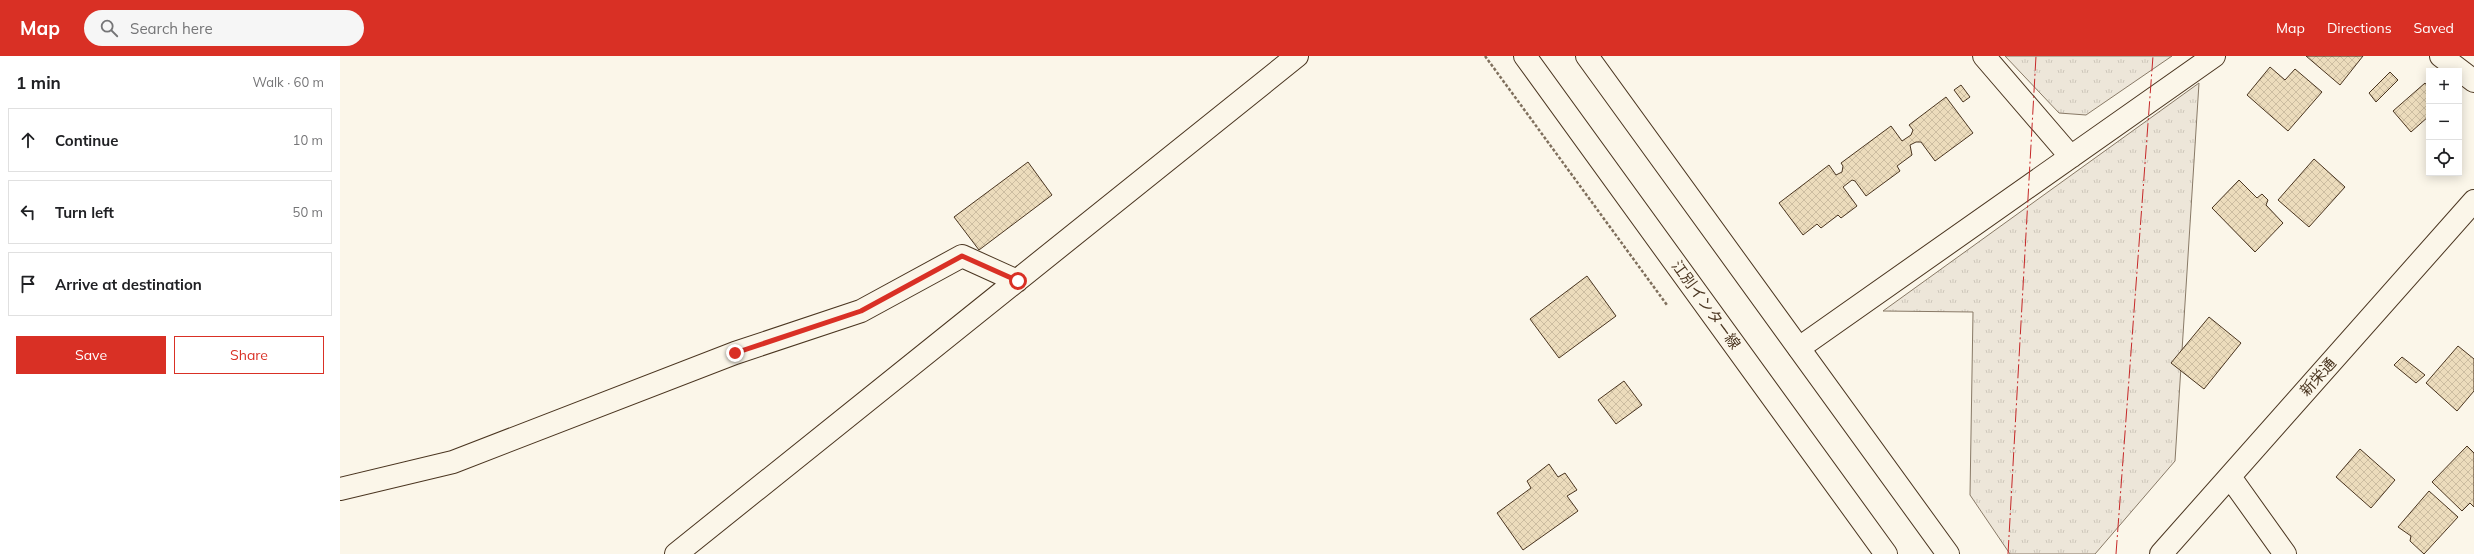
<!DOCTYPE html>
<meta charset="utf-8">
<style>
:root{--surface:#fff;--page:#f6f6f6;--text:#202124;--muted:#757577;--line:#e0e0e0;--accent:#d93025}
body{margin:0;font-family:Mulish,"Noto Sans JP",sans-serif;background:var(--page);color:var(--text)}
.controls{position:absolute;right:12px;top:12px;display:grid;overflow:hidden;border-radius:0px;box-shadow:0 2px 10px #0003}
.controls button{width:36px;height:36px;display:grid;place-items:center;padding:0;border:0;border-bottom:1px solid var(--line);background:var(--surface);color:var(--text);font:20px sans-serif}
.stop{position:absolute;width:12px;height:12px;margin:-9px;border:3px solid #d93025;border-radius:50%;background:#fff}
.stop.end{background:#d93025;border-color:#fff;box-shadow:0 1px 4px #0008}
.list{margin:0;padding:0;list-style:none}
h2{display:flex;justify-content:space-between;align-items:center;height:52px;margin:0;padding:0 16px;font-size:17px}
h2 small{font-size:13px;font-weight:400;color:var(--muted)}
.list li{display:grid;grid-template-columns:26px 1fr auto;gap:12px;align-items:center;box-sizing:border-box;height:64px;margin:0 8px 8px;padding:0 8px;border:1px solid var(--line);border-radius:0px}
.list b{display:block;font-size:15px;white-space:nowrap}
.list em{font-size:13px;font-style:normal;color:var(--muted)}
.actions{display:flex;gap:8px;padding:12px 16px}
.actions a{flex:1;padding:9px 0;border:1px solid var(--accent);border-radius:0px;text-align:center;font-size:14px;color:var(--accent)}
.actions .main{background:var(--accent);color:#fff}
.icon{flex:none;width:22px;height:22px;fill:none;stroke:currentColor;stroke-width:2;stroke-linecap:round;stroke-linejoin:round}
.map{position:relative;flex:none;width:2134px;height:498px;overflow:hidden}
header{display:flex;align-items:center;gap:24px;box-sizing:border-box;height:56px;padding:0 20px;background:var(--accent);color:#fff}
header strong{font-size:19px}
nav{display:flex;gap:22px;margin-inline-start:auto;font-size:14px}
.search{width:280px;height:36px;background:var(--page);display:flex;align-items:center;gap:10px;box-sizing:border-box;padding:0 14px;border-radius:22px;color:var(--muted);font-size:15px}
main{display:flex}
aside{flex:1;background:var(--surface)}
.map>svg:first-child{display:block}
.grass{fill:url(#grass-tufts);stroke:#887966}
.building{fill:url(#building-cross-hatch);stroke:#4a3520}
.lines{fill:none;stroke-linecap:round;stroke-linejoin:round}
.minor-casing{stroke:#4a3520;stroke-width:24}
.major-casing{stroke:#4a3520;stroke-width:24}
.path{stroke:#7f6f5c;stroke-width:2.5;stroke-dasharray:3 2;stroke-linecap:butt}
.minor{stroke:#fbf6e9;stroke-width:22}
.major{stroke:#fbf6e9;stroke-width:22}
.power{stroke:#c62828;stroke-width:1;stroke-dasharray:14 3 2 3;stroke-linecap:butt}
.route{stroke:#d93025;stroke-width:5}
.labels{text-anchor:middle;stroke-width:3;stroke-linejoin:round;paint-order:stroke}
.street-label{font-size:15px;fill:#4a3520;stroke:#fbf6e9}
</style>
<header>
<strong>Map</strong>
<div class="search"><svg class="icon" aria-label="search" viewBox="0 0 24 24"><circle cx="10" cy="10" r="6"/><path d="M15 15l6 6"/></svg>Search here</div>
<nav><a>Map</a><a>Directions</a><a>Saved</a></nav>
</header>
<main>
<aside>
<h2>1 min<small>Walk · 60 m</small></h2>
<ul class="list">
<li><svg class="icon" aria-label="ahead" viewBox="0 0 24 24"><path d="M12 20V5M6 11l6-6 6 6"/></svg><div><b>Continue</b></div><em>10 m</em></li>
<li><svg class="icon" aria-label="left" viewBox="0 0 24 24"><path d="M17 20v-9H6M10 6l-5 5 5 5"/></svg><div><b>Turn left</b></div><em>50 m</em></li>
<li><svg class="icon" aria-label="arrive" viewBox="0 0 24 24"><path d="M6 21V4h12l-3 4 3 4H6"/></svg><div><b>Arrive at destination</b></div></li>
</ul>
<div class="actions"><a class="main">Save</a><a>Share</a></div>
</aside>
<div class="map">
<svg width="2134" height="498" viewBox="0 0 2134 498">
<defs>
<pattern id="grass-tufts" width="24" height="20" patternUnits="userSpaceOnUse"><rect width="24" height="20" fill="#ede6d9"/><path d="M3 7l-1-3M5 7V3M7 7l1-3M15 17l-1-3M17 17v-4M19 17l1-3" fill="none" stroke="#cdc6ba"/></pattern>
<pattern id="building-cross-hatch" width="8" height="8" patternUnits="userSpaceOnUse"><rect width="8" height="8" fill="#ecdcbc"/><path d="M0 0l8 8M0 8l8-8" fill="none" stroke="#ccbda1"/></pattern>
</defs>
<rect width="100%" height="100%" fill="#fbf6e9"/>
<path class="grass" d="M1665,0h167l-86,59 -27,-2z
M1859,27l-24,378 -80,93h-85l-40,-59 3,-183 -90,-1z"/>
<path class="building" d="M1966,0h57l-23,29z
M1930,11l15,13 10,-11 27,23 -34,39 -41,-36z
M2050,16l8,8 -22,22 -7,-9z
M2085,27l4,5v28l-18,16 -18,-21z
M1621,29l9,12 -7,5 -9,-12z
M1606,41l27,36 -38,28 -14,-19h-5l-6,3 2,10 -15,11 3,5 -34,25 -11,-15 -3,-1 -9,7 14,19 -16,12 -3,-3 -17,13 -4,-4 -14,11 -24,-32 50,-38 7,10 6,-3 1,-6 -2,-3 50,-37 11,15 9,-6 2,-5 -4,-5z
M1974,103l31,28 -36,40 -31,-27z
M688,106l24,33 -73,55 -25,-33z
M1899,124l18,18 5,-4 6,6 -2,5 17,18 -28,29 -43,-44z
M1247,220l29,40 -57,42 -29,-39z
M1869,261l32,26 -37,46 -33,-26z
M2118,290l16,13v32l-17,20 -31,-28z
M2062,301l23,18 -9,8 -22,-18z
M1284,325l18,24 -26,19 -18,-24z
M2127,390l7,7v54l-4,-4 -8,8 -30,-29z
M2020,393l35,31 -24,28 -35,-31z
M1209,408l9,13 7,-4 12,17 -10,6 11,15 -55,39 -26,-37 34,-25 -4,-7z
M2089,435l29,26 -34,37 -14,-13 1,-5 -13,-9z"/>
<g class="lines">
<defs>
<path id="minor" d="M1644,0l87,101
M2101,0l33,25
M1459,292l415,-292
M1890,421l55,77
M0,433l113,-27 282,-109 126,-42 101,-55 55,25
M336,498l621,-498
M1821,498l313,-353"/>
<path id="major" d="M1185,0l361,498
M1247,0l361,498"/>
</defs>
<use href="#minor" class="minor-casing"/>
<use href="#major" class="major-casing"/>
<path class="path" d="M1145,0l182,249"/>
<use href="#minor" class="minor"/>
<use href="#major" class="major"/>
<path class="power" d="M1668,498l28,-498
M1776,498l37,-498"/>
</g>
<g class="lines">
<path class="route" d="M395,297l126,-42 101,-55 56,25"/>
</g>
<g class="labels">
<g class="street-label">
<text transform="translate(1366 249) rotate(54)" y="5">江別インター線</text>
<text transform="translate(1978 321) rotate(-48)" y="5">新栄通</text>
</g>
</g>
</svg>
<div class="controls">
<button>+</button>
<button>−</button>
<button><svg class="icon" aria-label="locate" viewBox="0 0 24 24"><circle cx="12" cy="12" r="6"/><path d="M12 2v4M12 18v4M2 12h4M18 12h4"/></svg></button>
</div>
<div class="stop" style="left:678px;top:225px"></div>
<div class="stop end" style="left:395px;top:297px"></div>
</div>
</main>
